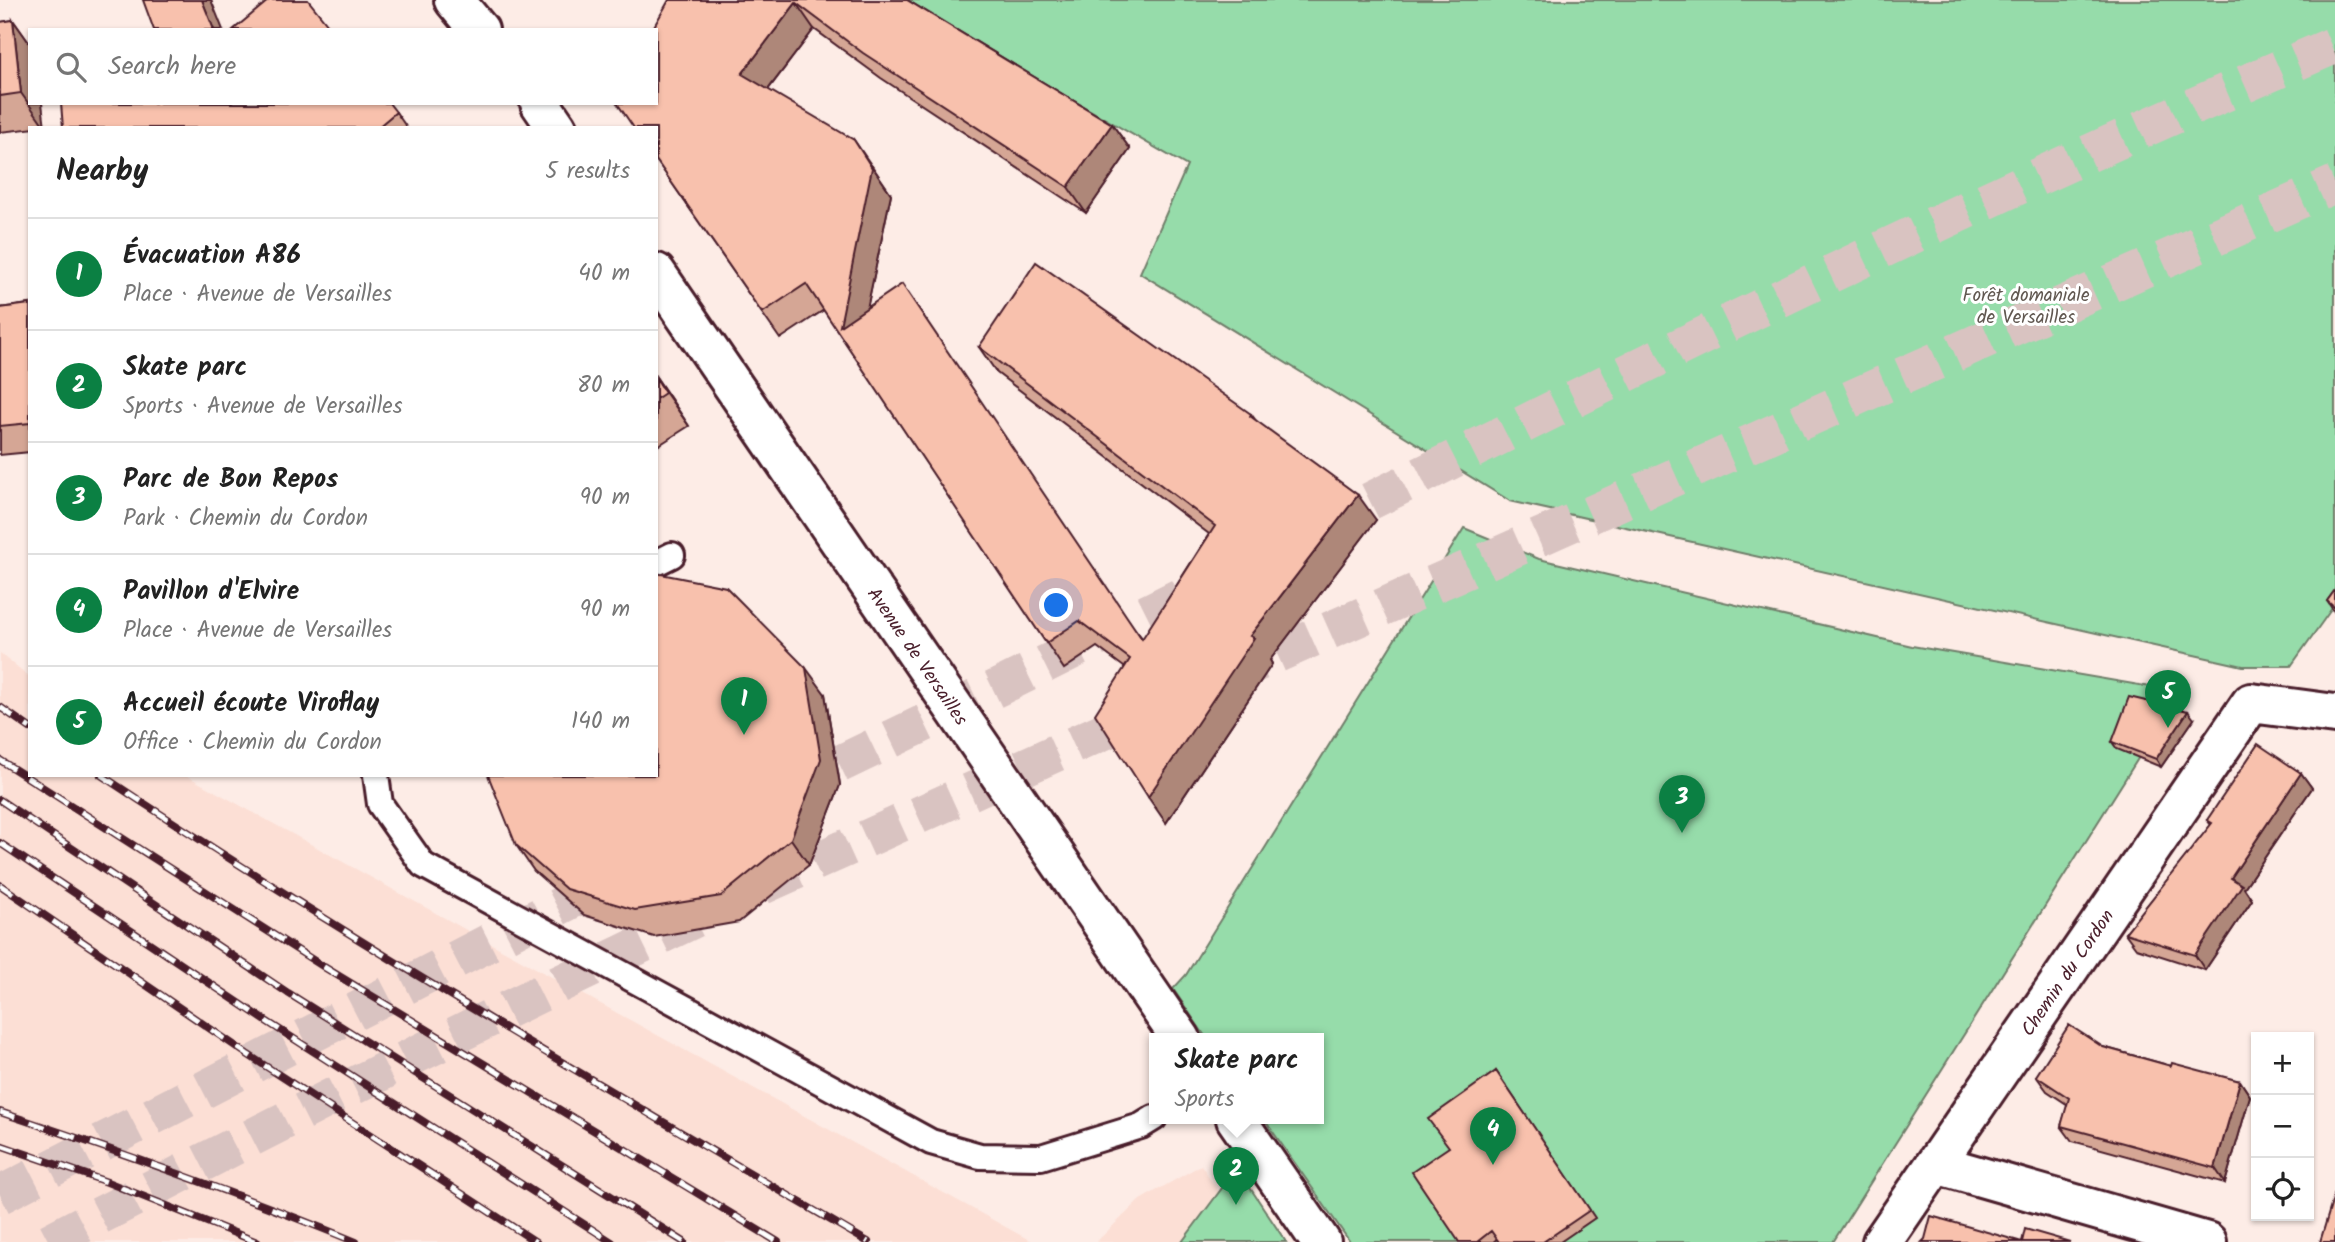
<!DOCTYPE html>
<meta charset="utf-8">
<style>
:root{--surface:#fff;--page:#f6f6f6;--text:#222;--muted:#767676;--line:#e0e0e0;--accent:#0b8043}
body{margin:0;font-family:Kalam,sans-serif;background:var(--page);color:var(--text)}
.controls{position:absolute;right:21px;bottom:21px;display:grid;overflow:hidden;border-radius:0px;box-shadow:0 2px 5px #0004}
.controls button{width:63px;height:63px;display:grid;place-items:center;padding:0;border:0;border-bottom:2px solid var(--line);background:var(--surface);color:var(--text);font:35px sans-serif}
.you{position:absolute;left:1057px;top:606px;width:24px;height:24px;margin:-18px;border:5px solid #fff;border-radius:50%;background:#1a73e8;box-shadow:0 0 0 10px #1a73e833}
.badge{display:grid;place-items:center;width:46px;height:46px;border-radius:50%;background:var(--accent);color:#fff;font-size:23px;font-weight:700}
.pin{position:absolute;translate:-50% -58px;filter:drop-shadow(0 2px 4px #0008)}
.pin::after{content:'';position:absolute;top:37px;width:24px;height:21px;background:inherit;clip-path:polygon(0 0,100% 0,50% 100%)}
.popup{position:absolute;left:1149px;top:1033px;width:175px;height:91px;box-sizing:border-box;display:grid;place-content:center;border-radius:0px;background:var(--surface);filter:drop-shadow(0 2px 5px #0005);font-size:23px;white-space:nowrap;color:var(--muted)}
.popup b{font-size:26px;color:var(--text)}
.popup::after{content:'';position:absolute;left:50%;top:100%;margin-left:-14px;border:14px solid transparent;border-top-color:var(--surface)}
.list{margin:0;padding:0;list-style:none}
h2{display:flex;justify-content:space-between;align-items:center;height:91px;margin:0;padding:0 28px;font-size:30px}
h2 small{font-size:23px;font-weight:400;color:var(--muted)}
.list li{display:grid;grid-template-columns:46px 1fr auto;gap:21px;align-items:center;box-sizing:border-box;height:112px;padding:0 28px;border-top:2px solid var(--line)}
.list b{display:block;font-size:26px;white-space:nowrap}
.list p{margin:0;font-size:23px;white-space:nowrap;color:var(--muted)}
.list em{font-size:23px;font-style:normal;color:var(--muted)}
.icon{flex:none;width:38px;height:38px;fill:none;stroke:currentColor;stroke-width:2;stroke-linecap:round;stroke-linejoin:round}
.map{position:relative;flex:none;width:2335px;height:1242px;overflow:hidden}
.search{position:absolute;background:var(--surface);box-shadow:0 2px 5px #0004;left:28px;top:28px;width:630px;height:77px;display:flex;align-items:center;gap:18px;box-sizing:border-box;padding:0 24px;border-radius:0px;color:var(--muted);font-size:26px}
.panel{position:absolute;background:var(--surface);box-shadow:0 2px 5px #0004;left:28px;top:126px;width:630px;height:651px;border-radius:0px}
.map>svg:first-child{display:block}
.built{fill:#fcdfd5}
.green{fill:#96dcaa;stroke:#707e6a;stroke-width:2}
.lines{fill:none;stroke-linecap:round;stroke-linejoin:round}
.highway-tunnel{stroke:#d9c3c1;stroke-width:38;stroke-dasharray:38 19;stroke-linecap:butt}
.lane-casing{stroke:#4a1f2b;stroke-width:30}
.street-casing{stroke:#4a1f2b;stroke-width:44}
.secondary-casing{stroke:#4a1f2b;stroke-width:44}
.lane{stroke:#fff;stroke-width:24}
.street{stroke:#fff;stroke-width:38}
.secondary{stroke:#fff;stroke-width:38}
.rail-casing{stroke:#4a1f2b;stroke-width:8}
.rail{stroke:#fff;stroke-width:5;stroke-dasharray:16;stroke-linecap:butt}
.wall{fill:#d5a695;stroke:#4a1f2b;stroke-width:2}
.shaded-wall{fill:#ae8779;stroke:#4a1f2b;stroke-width:2}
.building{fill:#f8c1ad;stroke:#4a1f2b;stroke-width:2}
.labels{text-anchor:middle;stroke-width:6;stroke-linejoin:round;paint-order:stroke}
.park-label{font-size:19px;fill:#615851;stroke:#fff}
.street-label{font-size:19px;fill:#4a1f2b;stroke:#fff}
</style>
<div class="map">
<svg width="2335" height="1242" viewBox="0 0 2335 1242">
<rect width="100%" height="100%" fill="#fdece6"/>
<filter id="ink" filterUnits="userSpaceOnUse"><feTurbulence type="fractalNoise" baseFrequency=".0143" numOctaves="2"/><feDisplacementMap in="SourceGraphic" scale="14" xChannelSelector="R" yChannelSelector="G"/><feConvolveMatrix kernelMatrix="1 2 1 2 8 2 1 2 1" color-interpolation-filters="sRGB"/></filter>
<g filter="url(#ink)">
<path class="built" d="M0,653l30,24v98h155l848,467h-1033z
M1201,1165l51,77h-156l44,-42z"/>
<path class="green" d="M899,0h1436v604l-44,62h-48l-733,-165 -370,-228 47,-107z
M1464,528l75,31 373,87 268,46 -347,550h-483l-86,-123h54v-80h-111l-34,-50 13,-14z
M1237,1168l49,74h-104z"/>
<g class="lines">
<path class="highway-tunnel" d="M1319,527c334,-169 671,-335 1016,-482
M1225,677l1110,-493
M788,789l211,-102 213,-106
M762,886l391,-177
M0,1195l616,-318
M49,1242c217,-113 435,-223 656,-328"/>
<defs>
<path id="lane" d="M656,563l16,-8
M376,775l4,29 43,61 508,277 49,14 61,1 100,-31 13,-8"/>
<g id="street">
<path d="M1936,1164l271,78"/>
<path id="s1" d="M1882,1242l369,-539 84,11"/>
</g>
<g id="secondary">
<path d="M454,0l25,30"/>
<path d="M540,103l17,25"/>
<path id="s2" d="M656,273l525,766"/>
<path d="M1236,1119l85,123"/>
</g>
</defs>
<use href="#lane" class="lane-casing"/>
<use href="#street" class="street-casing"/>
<use href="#secondary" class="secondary-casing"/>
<use href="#lane" class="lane"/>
<use href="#street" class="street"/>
<use href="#secondary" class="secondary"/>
<defs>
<path id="rail" d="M0,707l30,21
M0,760l324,207 454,275
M101,775c250,166 509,316 767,467
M0,800l288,193 396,249
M0,843l266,178 346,221
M0,885l247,169 289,188
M0,1112c120,40 239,82 356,130
M0,1145l107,37 150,60"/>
</defs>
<use href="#rail" class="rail-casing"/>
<use href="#rail" class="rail"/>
</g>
<path class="wall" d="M669,0h238l205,124 18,25 -44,64 -205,-135 -67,-49 -46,61 104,76 19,28 -24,114 276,331 66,-105 -212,-161 -18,-26 272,67 6,8 119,98 -106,140 2,4 -106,159 -42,-156 -27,-20 -33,22 -240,-359 -44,29 -124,-179z
M13,20l17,24v59l15,24 -45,5v-110z
M396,112l11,16h-344z
M30,304v148l-30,3v-147z
M656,377l33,49 -33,21z
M2335,590v23l-8,-12z
M825,694l15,91 -31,80 -70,57 -85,15 -70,-22 -50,-44 -18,-26z
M2194,719l-33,48 -44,-18 -5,-7z
M2301,773l11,15 -68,100 8,12 -47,70 -69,-22 -11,-15 86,-108 -4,-5z
M2103,1047l68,19 69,15 10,15 -25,87 -153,-42 -11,-15 7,-21 -21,-14 -11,-15z
M1496,1071l99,147 -35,24h-61l-2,-3 -4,3h-34l-10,-95z"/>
<path class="shaded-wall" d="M202,0h9l12,30h-9z
M796,3l18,26 -54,71 -18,-26z
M13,20l17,24v59h12l3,24 -24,-34z
M1112,124l18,25 -44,64 -18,-26z
M854,140l37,54 -33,158 -18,-26z
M656,377l33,49 -33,-47z
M1358,495l18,25 -106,140 2,4 -106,159 -18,-26 102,-161z
M806,668l19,26 15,91 -31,80 -18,-26z
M2188,711l6,8 -33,48 -5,-8z
M2301,773l11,15 -68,100 8,12 -47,70 -10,-15 36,-77z
M2240,1081l10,15 -25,87 -10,-15z"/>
<path class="building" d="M143,0h59l12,30h-60z
M269,0h39l24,30h-99z
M669,0h238l205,124 -44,63 -205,-134 -67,-50 -54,71 112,66 18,28 -32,158 62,-42 240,355 73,-113 -236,-179 57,-85 215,152 -1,2 108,79 -108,141 4,2 -106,159 -53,-83 35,-55 -51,-38 -33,22 -240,-359 -44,29 -106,-153v-32h-22l-17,-25h39v-73h-4z
M13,20l8,73 -21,3v-74z
M61,103h328l7,9 -19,16h-314z
M30,304v119l-30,3v-118z
M656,379l9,14 -9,6z
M656,573l70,14 80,81 15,91 -30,80 -70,57 -86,14 -69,-21 -50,-44 -28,-70h168z
M2335,590v18l-8,-7z
M2129,697l59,14 -32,48 -44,-17z
M2258,744l43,29 -70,105 11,7 -47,70 -70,-22 87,-110 -5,-3z
M2069,1025l34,22 68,19 1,-3 68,18 -25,87 -154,-42 8,-28 -33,-22z
M1496,1071l94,139 -47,32h-44l-8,-11 -14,11h-18l-47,-70 37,-25 -21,-28z
M2335,1192v50h-15z
M1931,1216l91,26 3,-13 45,13h-148l3,-3z"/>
</g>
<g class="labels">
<g class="park-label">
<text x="2026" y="301">Forêt domaniale<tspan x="2026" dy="22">de Versailles</tspan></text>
</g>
<g class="street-label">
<text dy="7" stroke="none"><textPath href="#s2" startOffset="464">Avenue de Versailles</textPath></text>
<text dy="7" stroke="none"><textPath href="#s1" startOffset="327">Chemin du Cordon</textPath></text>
</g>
</g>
</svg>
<div class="controls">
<button>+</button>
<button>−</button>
<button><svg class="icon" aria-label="locate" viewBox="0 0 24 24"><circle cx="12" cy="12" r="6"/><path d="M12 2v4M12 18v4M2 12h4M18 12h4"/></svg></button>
</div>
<div class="you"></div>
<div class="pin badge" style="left:744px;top:735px">1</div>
<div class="pin badge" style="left:1236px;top:1205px">2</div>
<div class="popup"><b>Skate parc</b>Sports</div>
<div class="pin badge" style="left:1682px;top:833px">3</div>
<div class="pin badge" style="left:1493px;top:1165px">4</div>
<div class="pin badge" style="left:2168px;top:728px">5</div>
<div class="search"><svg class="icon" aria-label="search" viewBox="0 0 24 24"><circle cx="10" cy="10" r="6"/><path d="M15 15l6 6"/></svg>Search here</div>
<section class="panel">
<h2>Nearby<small>5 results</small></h2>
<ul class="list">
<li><span class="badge">1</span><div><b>Évacuation A86</b><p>Place · Avenue de Versailles</p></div><em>40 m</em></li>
<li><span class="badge">2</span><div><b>Skate parc</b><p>Sports · Avenue de Versailles</p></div><em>80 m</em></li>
<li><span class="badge">3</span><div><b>Parc de Bon Repos</b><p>Park · Chemin du Cordon</p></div><em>90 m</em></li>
<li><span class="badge">4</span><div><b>Pavillon d'Elvire</b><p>Place · Avenue de Versailles</p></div><em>90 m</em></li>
<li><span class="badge">5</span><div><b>Accueil écoute Viroflay</b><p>Office · Chemin du Cordon</p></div><em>140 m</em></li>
</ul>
</section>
</div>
